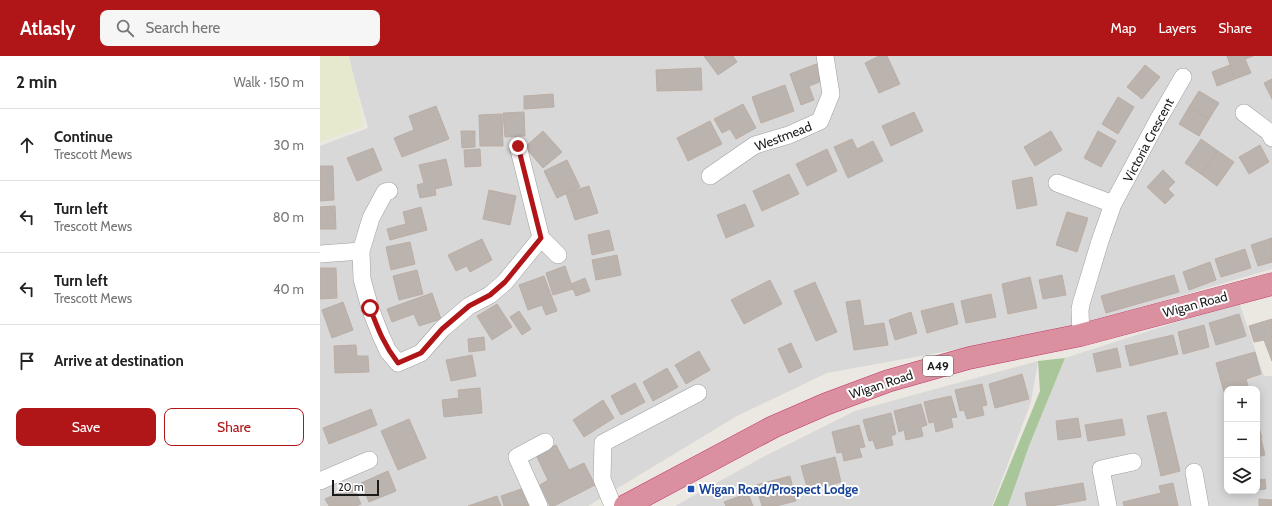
<!DOCTYPE html>
<meta charset="utf-8">
<style>
:root{--surface:#fff;--page:#f6f6f6;--text:#222;--muted:#767676;--line:#e0e0e0;--accent:#b01518}
body{margin:0;font-family:Cabin,sans-serif;background:var(--page);color:var(--text)}
.controls{position:absolute;right:12px;bottom:12px;display:grid;overflow:hidden;border-radius:8px;box-shadow:0 2px 10px #0003}
.controls button{width:36px;height:36px;display:grid;place-items:center;padding:0;border:0;border-bottom:1px solid var(--line);background:var(--surface);color:var(--text);font:20px sans-serif}
.scale{position:absolute;left:12px;bottom:10px;width:47px;box-sizing:border-box;padding-left:4px;border:2px solid #1b1b1b;border-top:0;font-size:11px;line-height:14px;white-space:nowrap;color:#1b1b1b;-webkit-text-stroke:3px #fff;paint-order:stroke}
.stop{position:absolute;width:12px;height:12px;margin:-9px;border:3px solid #b01518;border-radius:50%;background:#fff}
.stop.end{background:#b01518;border-color:#fff;box-shadow:0 1px 4px #0008}
.list{margin:0;padding:0;list-style:none}
h2{display:flex;justify-content:space-between;align-items:center;height:52px;margin:0;padding:0 16px;font-size:17px}
h2 small{font-size:13px;font-weight:400;color:var(--muted)}
.list li{display:grid;grid-template-columns:26px 1fr auto;gap:12px;align-items:center;box-sizing:border-box;height:72px;padding:0 16px;border-top:1px solid var(--line)}
.list b{display:block;font-size:15px;white-space:nowrap}
.list p{margin:0;font-size:13px;white-space:nowrap;color:var(--muted)}
.list em{font-size:13px;font-style:normal;color:var(--muted)}
.actions{display:flex;gap:8px;padding:12px 16px}
.actions a{flex:1;padding:9px 0;border:1px solid var(--accent);border-radius:8px;text-align:center;font-size:14px;color:var(--accent)}
.actions .main{background:var(--accent);color:#fff}
.icon{flex:none;width:22px;height:22px;fill:none;stroke:currentColor;stroke-width:2;stroke-linecap:round;stroke-linejoin:round}
.map{position:relative;flex:none;width:952px;height:450px;overflow:hidden}
header{display:flex;align-items:center;gap:24px;box-sizing:border-box;height:56px;padding:0 20px;background:var(--accent);color:#fff}
header strong{font-size:19px}
nav{display:flex;gap:22px;margin-inline-start:auto;font-size:14px}
.search{width:280px;height:36px;background:var(--page);display:flex;align-items:center;gap:10px;box-sizing:border-box;padding:0 14px;border-radius:8px;color:var(--muted);font-size:15px}
main{display:flex}
aside{flex:1;background:var(--surface)}
.map>svg:first-child{display:block}
.residential{fill:#d9d8d8;fill-rule:evenodd}
.farmland{fill:#e7e9ce}
.forest{fill:#a8c69a}
.building{fill:#bbb3ae;stroke:#bbaea5}
.lines{fill:none;stroke-linecap:round;stroke-linejoin:round}
.minor-casing{stroke:#9f9f9f;stroke-width:18}
.highway-casing{stroke:#c23569;stroke-width:23}
.minor{stroke:#fff;stroke-width:17}
.highway{stroke:#db90a0;stroke-width:22}
.route{stroke:#b01518;stroke-width:5}
.transit-dot{fill:#1a4fb4;stroke:#fff;stroke-width:1.5}
.labels{text-anchor:middle;stroke-width:4;stroke-linejoin:round;paint-order:stroke}
.shield{fill:#fff;stroke:#5f5f5f;stroke-width:1}
.shield-label{font-size:12px;font-weight:bold;fill:#1b1b1b}
.street-label{font-size:13px;fill:#1b1b1b;stroke:#fff}
.transit-label{font-size:13px;font-weight:bold;fill:#164399;stroke:#fff;text-anchor:start}
</style>
<header>
<strong>Atlasly</strong>
<div class="search"><svg class="icon" aria-label="search" viewBox="0 0 24 24"><circle cx="10" cy="10" r="6"/><path d="M15 15l6 6"/></svg>Search here</div>
<nav><a>Map</a><a>Layers</a><a>Share</a></nav>
</header>
<main>
<aside>
<h2>2 min<small>Walk · 150 m</small></h2>
<ul class="list">
<li><svg class="icon" aria-label="ahead" viewBox="0 0 24 24"><path d="M12 20V5M6 11l6-6 6 6"/></svg><div><b>Continue</b><p>Trescott Mews</p></div><em>30 m</em></li>
<li><svg class="icon" aria-label="left" viewBox="0 0 24 24"><path d="M17 20v-9H6M10 6l-5 5 5 5"/></svg><div><b>Turn left</b><p>Trescott Mews</p></div><em>80 m</em></li>
<li><svg class="icon" aria-label="left" viewBox="0 0 24 24"><path d="M17 20v-9H6M10 6l-5 5 5 5"/></svg><div><b>Turn left</b><p>Trescott Mews</p></div><em>40 m</em></li>
<li><svg class="icon" aria-label="arrive" viewBox="0 0 24 24"><path d="M6 21V4h12l-3 4 3 4H6"/></svg><div><b>Arrive at destination</b></div></li>
</ul>
<div class="actions"><a class="main">Save</a><a>Share</a></div>
</aside>
<div class="map">
<svg width="952" height="450" viewBox="0 0 952 450">
<rect width="100%" height="100%" fill="#ebe7e1"/>
<path class="residential" d="M28,0h924v213l-168,49 -123,27 -154,28 -90,43 -149,90h-268v-360l48,-18z
M919,246l25,74h8v130h-264l21,-60 36,-88zM907,333h30v102h-30z
M718,305l-7,41 -39,104h-317l88,-49 92,-46z"/>
<path class="farmland" d="M0,0h29l15,70 -44,16z"/>
<path class="forest" d="M745,302l-36,88 -21,60h-15l47,-115 -2,-30z"/>
<path class="building" d="M384,0h29l4,6 -19,13z
M559,0h8l13,28 -21,9 -14,-30z
M907,0h26l-8,3 6,14 -16,6z
M499,7l6,17 -16,6 5,14 -13,5 -11,-31z
M825,9l15,12 -18,22 -15,-12z
M910,9l5,14 -18,7 -5,-14z
M381,12l1,22 -45,1 -1,-21z
M952,23v20l-8,-16z
M465,29l9,26 -33,12 -9,-26z
M879,35l20,12 -10,16 -20,-12z
M233,38l1,13 -30,2v-13z
M798,41l16,10 -16,27 -16,-10z
M423,48l13,24 -20,11 -6,-10 -8,4 -8,-14z
M116,50l13,33 -47,18 -8,-19 20,-8 -5,-14z
M869,51l20,12 -10,17 -20,-12z
M204,56l1,24 -20,1 -2,-24z
M594,56l9,19 -32,15 -9,-20z
M182,58l1,32h-23l-1,-31z
M390,65l12,23 -34,17 -11,-23z
M141,75h14v16l-13,1z
M223,75l19,21 -19,16 -18,-21z
M731,75l11,19 -27,16 -11,-19z
M778,75l18,10 -15,26 -17,-9z
M532,83l5,10 16,-8 10,20 -35,17 -14,-31z
M881,83l17,12 -17,23 -16,-11z
M940,89l9,17 -20,12 -10,-17z
M53,92l9,22 -25,11 -10,-23z
M160,93l1,17 -16,1 -1,-17z
M507,93l10,22 -30,15 -11,-22z
M898,95l16,11 -17,24 -16,-12z
M126,103l6,26 -17,4 1,6 -16,3 -3,-13 7,-2 -5,-18z
M247,104l13,27 -23,11 -13,-27z
M0,110h13l1,34 -14,1z
M843,114l12,12 -7,7 6,6 -9,9 -18,-17z
M469,118l10,20 -37,17 -9,-20z
M712,121l5,28 -20,4 -5,-28z
M269,130l9,27 -23,7 -9,-27z
M169,134l27,6 -6,29 -27,-6z
M425,148l9,22 -28,12 -9,-23z
M15,150l1,23h-16v-22z
M101,151l6,23 -37,10 -3,-11 19,-5 -3,-12z
M747,156l21,6 -11,34 -21,-7z
M289,174l5,20 -22,5 -4,-20z
M952,182v24l-14,4 -7,-21z
M162,183l10,21 -22,12 -3,-6 -11,5 -8,-16z
M90,186l5,22 -24,6 -5,-23z
M925,193l6,19 -30,9 -6,-18z
M297,199l4,20 -25,5 -4,-20z
M890,206l6,18 -27,10 -6,-18z
M245,210l8,23 -20,6 -7,-22z
M0,212h16l1,30 -17,1z
M97,214l6,24 -24,6 -6,-24z
M742,219l4,20 -23,4 -4,-19z
M854,219l5,17 -73,21 -5,-17z
M224,220l13,35 -11,4 -4,-10 -14,5 -9,-25z
M710,221l7,31 -29,6 -6,-30z
M265,222l5,13 -14,5 -5,-12z
M450,224l12,24 -38,20 -13,-24z
M495,226l22,50 -21,9 -22,-50z
M112,237l9,26 -22,7 -5,-12 -22,8 -5,-13z
M671,238l5,23 -30,6 -5,-22z
M540,244l4,26 20,-3 4,22 -34,5 -8,-48z
M23,246l10,28 -21,8 -10,-28z
M633,247l5,21 -31,9 -6,-22z
M177,248l15,23 -20,13 -15,-24z
M199,255l12,18 -9,6 -12,-18z
M591,256l6,21 -22,7 -6,-20z
M919,258l7,22 -30,9 -7,-22z
M952,263v42l-8,-21 -10,2 -5,-16z
M884,269l5,22 -26,7 -5,-22z
M853,279l5,19 -48,12 -5,-20z
M164,281l1,13 -16,2 -1,-13z
M471,287l11,24 -13,6 -11,-24z
M36,289l1,11h11l1,16 -34,1 -1,-27z
M797,292l4,19 -24,5 -4,-18z
M379,295l11,19 -24,14 -11,-19z
M935,296l6,22 -15,5 3,10h-22v14l-11,-40z
M152,299l4,21 -25,5 -5,-21z
M347,312l11,19 -25,14 -10,-19z
M702,318l7,25 -34,9 -6,-24z
M315,327l10,19 -24,13 -10,-19z
M662,328l5,21 -5,1 2,9 -17,4 -3,-9 -4,1 -5,-21z
M160,332l2,25 -38,4 -2,-17 17,-2 -1,-8z
M631,340l6,21 -6,1 2,9 -17,5 -2,-10 -5,1 -5,-21z
M283,344l11,18 -30,19 -11,-17z
M601,348l6,21 -6,2 2,9 -17,4 -2,-10 -5,2 -5,-21z
M51,353l6,16 -48,19 -6,-16z
M846,356l14,59 -19,5 -14,-60z
M571,357l5,21 -5,2 2,9 -17,4 -3,-9 -4,1 -6,-21z
M758,362l3,19 -23,3 -2,-19z
M89,363l17,39 -28,12 -17,-39z
M802,363l3,16 -37,6 -3,-16z
M937,364l5,18 -5,1z
M539,369l6,22 -6,1 3,9 -18,4 -2,-9 -5,1 -5,-21z
M941,383l4,16 -8,2v-17z
M236,389l13,25 15,-7 11,22 -41,21h-4l-10,-21 8,-5 -12,-25z
M515,401l6,25 -33,9 -7,-25z
M68,415l8,20 -27,11 -8,-19z
M470,420l6,25 -20,5h-14l-6,-21z
M945,423l1,10 -9,1v-10z
M763,427l3,17 -34,6h-25l-2,-13z
M853,427l5,23h-54l-1,-4 38,-9 -2,-7z
M33,430l8,18 -5,2h-27l-4,-7z
M204,432l6,18h-26l-3,-10z
M428,437l5,13h-27l-2,-4z
M177,440l4,10h-33z
M939,443l13,1v6h-13z"/>
<g class="lines">
<defs>
<path id="minor" d="M924,57l25,19 3,6
M198,90l23,92 17,17
M390,120l45,-31 34,-10 31,-14 11,-27 -6,-38
M737,127l56,21
M69,135l-4,1 -14,26 -10,33 1,28 8,29 11,28 7,15 10,12 23,-10 21,-24 27,-23 21,-11 15,-13 36,-44
M0,198l41,-3
M761,279l-1,-25 1,-6 19,-63 13,-37 45,-84 25,-43
M874,416l6,34
M0,425l49,-21
M219,450l-22,-49 28,-15
M293,450l-11,-27 1,-36 95,-50
M788,450l-7,-37 32,-7"/>
<path id="highway" d="M305,450l148,-79 53,-23 62,-23 81,-23 112,-23 191,-51"/>
</defs>
<use href="#minor" class="minor-casing"/>
<use href="#highway" class="highway-casing"/>
<use href="#minor" class="minor"/>
<use href="#highway" class="highway"/>
</g>
<g class="lines">
<path class="route" d="M50,252c8,21 14,37 28,55l23,-10 21,-24 27,-23 21,-11 15,-13 36,-44 -23,-92"/>
</g>
<rect class="transit-dot" x="367" y="429" width="8" height="8" rx="2"/>
<g class="labels">
<rect class="shield" x="603" y="300" width="30" height="20" rx="3"/>
<g class="shield-label">
<text x="618" y="314">A49</text>
</g>
<g class="street-label">
<text transform="translate(463 80) rotate(-21)" y="5">Westmead</text>
<text transform="translate(828 84) rotate(-62)" y="5">Victoria Crescent</text>
<text transform="translate(875 248) rotate(-15)" y="5">Wigan Road</text>
<text transform="translate(561 328) rotate(-18)" y="5">Wigan Road</text>
</g>
<g class="transit-label">
<text x="379" y="438">Wigan Road/Prospect Lodge</text>
</g>
</g>
</svg>
<div class="controls">
<button>+</button>
<button>−</button>
<button><svg class="icon" aria-label="layers" viewBox="0 0 24 24"><path d="M12 4l9 5-9 5-9-5zM3 14l9 5 9-5"/></svg></button>
</div>
<div class="scale">20 m</div>
<div class="stop" style="left:50px;top:252px"></div>
<div class="stop end" style="left:198px;top:90px"></div>
</div>
</main>
